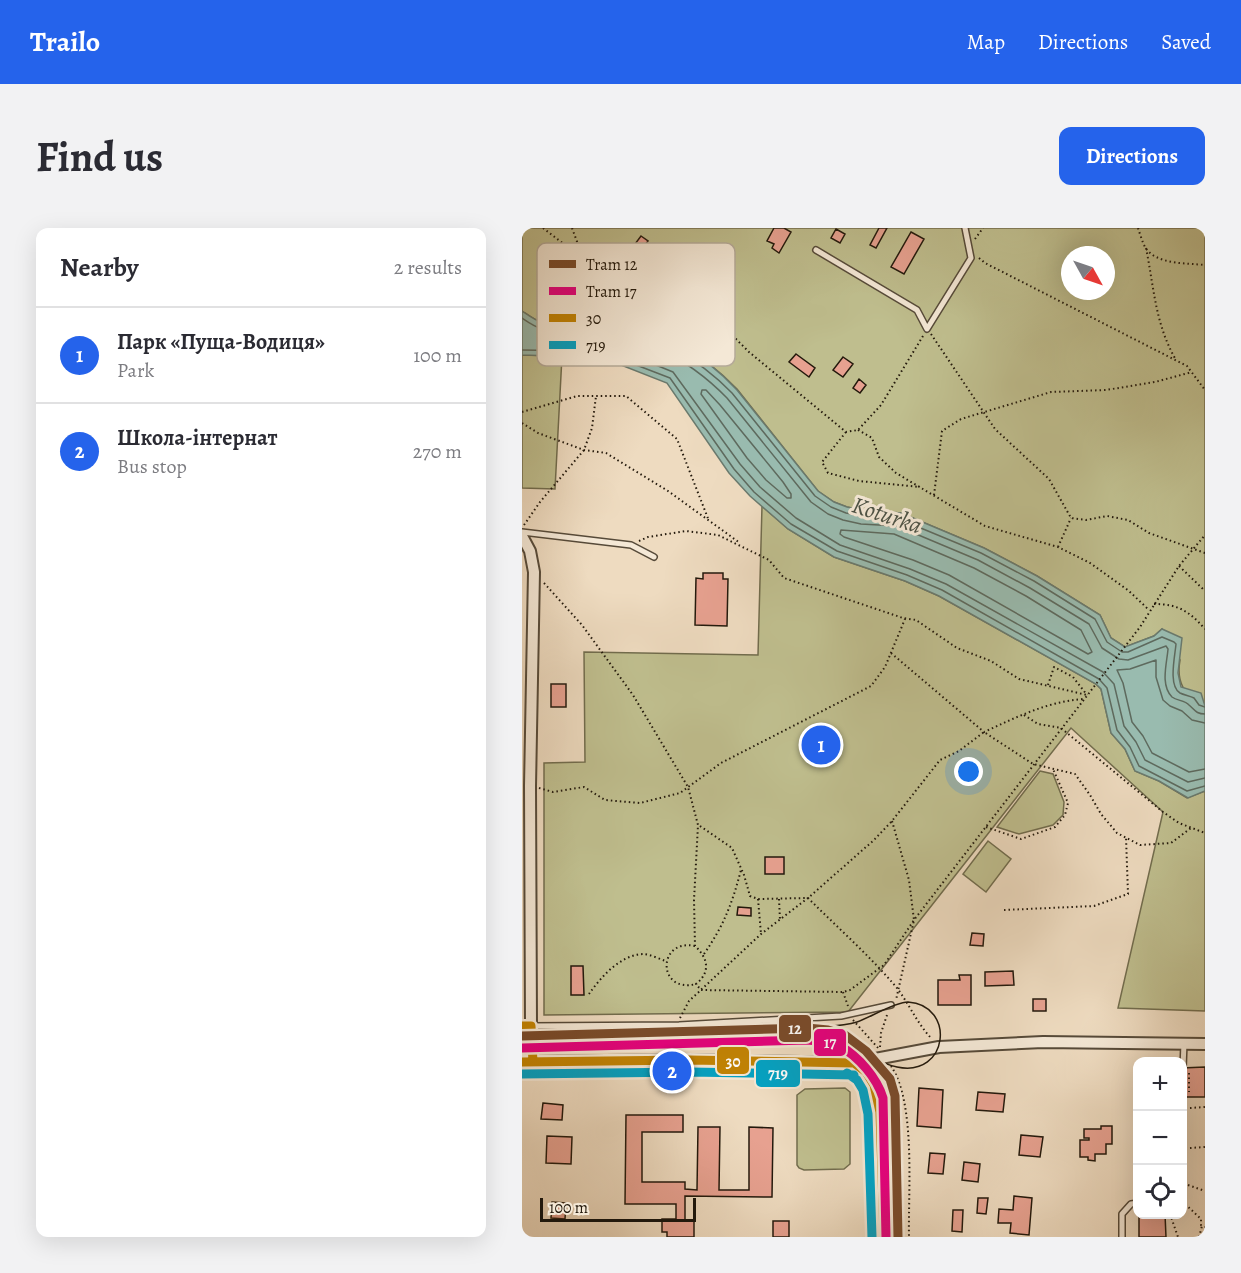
<!DOCTYPE html>
<meta charset="utf-8">
<style>
:root{--surface:#fff;--page:#f2f2f3;--text:#2b2b33;--muted:#7c7c81;--line:#e1e1e2;--accent:#2563eb}
body{margin:0;font-family:Alegreya,serif;background:var(--page);color:var(--text)}
.controls{position:absolute;right:18px;bottom:18px;display:grid;overflow:hidden;border-radius:12px;box-shadow:0 6px 24px #0002}
.controls button{width:54px;height:54px;display:grid;place-items:center;padding:0;border:0;border-bottom:2px solid var(--line);background:var(--surface);color:var(--text);font:30px sans-serif}
.compass{position:absolute;left:539px;top:18px;width:54px;height:54px;border-radius:50%;background:var(--surface);box-shadow:0 6px 24px #0002;rotate:130deg}
.scale{position:absolute;left:18px;bottom:15px;width:156px;box-sizing:border-box;padding-left:6px;border:3px solid #23190c;border-top:0;font-size:16px;line-height:21px;white-space:nowrap;color:#23190c;-webkit-text-stroke:4px #f4e8d6;paint-order:stroke}
.you{position:absolute;left:447px;top:544px;width:21px;height:21px;margin:-15px;border:4px solid #fff;border-radius:50%;background:#1a73e8;box-shadow:0 0 0 9px #1a73e833}
.badge{display:grid;place-items:center;width:39px;height:39px;border-radius:50%;background:var(--accent);color:#fff;font-size:20px;font-weight:700}
.pin{position:absolute;translate:-50% -50%;border:3px solid #fff;box-shadow:0 2px 6px #0006}
.list{margin:0;padding:0;list-style:none}
h2{display:flex;justify-content:space-between;align-items:center;height:78px;margin:0;padding:0 24px;font-size:26px}
h2 small{font-size:20px;font-weight:400;color:var(--muted)}
.list li{display:grid;grid-template-columns:39px 1fr auto;gap:18px;align-items:center;box-sizing:border-box;height:96px;padding:0 24px;border-top:2px solid var(--line)}
.list b{display:block;font-size:22px;white-space:nowrap}
.list p{margin:0;font-size:20px;white-space:nowrap;color:var(--muted)}
.list em{font-size:20px;font-style:normal;color:var(--muted)}
.icon{flex:none;width:33px;height:33px;fill:none;stroke:currentColor;stroke-width:2;stroke-linecap:round;stroke-linejoin:round}
.map{position:relative;flex:none;width:683px;height:1009px;overflow:hidden;border-radius:12px}
header{display:flex;align-items:center;gap:36px;box-sizing:border-box;height:84px;padding:0 30px;background:var(--accent);color:#fff}
header strong{font-size:28px}
nav{display:flex;gap:33px;margin-inline-start:auto;font-size:21px}
.intro{display:flex;align-items:center;justify-content:space-between;box-sizing:border-box;height:144px;padding:0 36px}
h1{margin:0;font-size:42px}
.button{padding:15px 27px;border-radius:12px;background:var(--accent);color:#fff;font-size:21px;font-weight:700}
main{display:flex;gap:36px;padding:0 36px}
aside{flex:1;background:var(--surface);border-radius:12px;box-shadow:0 6px 24px #0002}
.map>svg:first-child{display:block}
.green{fill:#bfbe8e;stroke:#716c4d;stroke-width:1.5;fill-rule:evenodd}
.water{fill:#99bbaf;stroke:#6a7a6e;stroke-width:1.5}
.lines{fill:none;stroke-linecap:round;stroke-linejoin:round}
.shore{stroke:#5e6a5e;stroke-width:1.5}
.building{fill:#e7a190;stroke:#23190c;stroke-width:1.5}
.service-casing{stroke:#564a39;stroke-width:8}
.minor-casing{stroke:#564a39;stroke-width:14}
.path{stroke:#23190c;stroke-width:2;stroke-dasharray:1.5 3;stroke-linecap:butt}
.service{stroke:#f4e8d6;stroke-width:5}
.minor{stroke:#f4e8d6;stroke-width:10}
.tram{stroke:#23190c;stroke-width:1.5}
.bus-1-casing{stroke:#f4e8d6;stroke-width:14}
.bus-2-casing{stroke:#f4e8d6;stroke-width:14}
.bus-1{stroke:#c28303;stroke-width:9}
.bus-2{stroke:#02a2c4;stroke-width:9}
.tram-1-casing{stroke:#f4e8d6;stroke-width:14}
.tram-2-casing{stroke:#f4e8d6;stroke-width:14}
.tram-1{stroke:#7a4b2a;stroke-width:9}
.tram-2{stroke:#e5007d;stroke-width:9}
.labels{text-anchor:middle;stroke-width:6;stroke-linejoin:round;paint-order:stroke}
.water-label{font-size:24px;font-style:italic;fill:#4c5245;stroke:#f4e8d6}
.key{fill:#f4e8d6;stroke:#b5aa99;stroke-width:1.5}
.key-label{font-size:16px;fill:#23190c}
.line-badge{stroke:#f4e8d6;stroke-width:2}
.badge-label{font-size:16px;text-anchor:middle;font-weight:bold;fill:#fff}
</style>
<header>
<strong>Trailo</strong>
<nav><a>Map</a><a>Directions</a><a>Saved</a></nav>
</header>
<div class="intro"><h1>Find us</h1><a class="button">Directions</a></div>
<main>
<aside>
<h2>Nearby<small>2 results</small></h2>
<ul class="list">
<li><span class="badge">1</span><div><b>Парк «Пуща-Водиця»</b><p>Park</p></div><em>100 m</em></li>
<li><span class="badge">2</span><div><b>Школа-інтернат</b><p>Bus stop</p></div><em>270 m</em></li>
</ul>
</aside>
<div class="map">
<svg width="683" height="1009" viewBox="0 0 683 1009">
<rect width="100%" height="100%" fill="#eedbc0"/>
<filter id="stains"><feTurbulence type="fractalNoise" baseFrequency=".00333" numOctaves="4"/><feColorMatrix values="0 0 0 0 .2 0 0 0 0 .09 0 0 0 0 .02 0 0 0 .5 -.17"/></filter>
<radialGradient id="worn" r=".72"><stop offset=".6" stop-color="#630" stop-opacity="0"/><stop offset="1" stop-color="#630" stop-opacity=".3"/></radialGradient>
<path class="green" d="M0,0h683v478c-21,-11 -29,-23 -25,-46l-18,-31 -8,7 -29,11 -14,-9 -11,-23 -63,-39 -53,-28 -83,-35 -39,-3 -15,-3 -13,-5 -16,-11 -81,-102c-38,-39 -77,-60 -130,-72 -9,-2 -22,-7 -32,-5 -4,0 -9,3 -12,5 -19,11 -25,5 -41,-6zM548,27h36v36h-36z
M0,127l40,1 -7,133 -33,-1z
M240,278l26,23 46,28 71,24 34,15 157,88 5,5 10,44 14,16 10,22 24,10 28,17 18,-7v220l-87,-3 45,-196 -92,-84 -223,284 -304,3v-252l41,-1 -1,-110 174,3z
M518,543l13,3 11,28 -1,13 -10,10 -34,9 -22,-7z
M466,613l23,18 -25,33 -23,-18z
M323,860l5,4v72l-6,5 -40,1 -5,-2 -2,-3v-70l8,-6z"/>
<path class="water" d="M0,83c16,11 22,17 41,6 3,-2 8,-5 12,-5 10,-2 23,3 32,5 51,11 94,34 130,73l81,101 16,11 13,5 15,3 39,3 83,35 53,28 63,39 11,23 14,9 29,-11 8,-7 20,9 -4,35 3,14 20,6 4,13v85l-17,7 -29,-17 -24,-10 -10,-22 -14,-16 -10,-44 -5,-5 -157,-88 -34,-15 -71,-24 -46,-28 -38,-33 -21,-23 -62,-90 -51,-20 -33,-6 -61,-2z"/>
<g class="lines">
<path class="shore" d="M0,90c16,11 24,16 42,5 4,-2 8,-5 13,-5 8,-1 19,3 27,5 51,11 92,33 128,70l83,103 16,11 15,6 16,3 37,3 82,34 53,28 61,38 12,23 15,10h6l34,-15 12,5 2,2c-1,12 -8,42 4,49 4,2 10,3 14,5l5,7 6,2
M0,122l62,1 34,7 52,20 64,91 20,23 37,32 46,27 70,24 35,15 157,89 8,9 10,42 13,17 9,19 48,25 18,-5
M180,162h4l14,15 63,77 8,12v4h-4l-21,-18 -19,-22 -46,-64z
M319,302l53,4 80,34 52,28 55,34 11,22 -4,2 -139,-79 -36,-15 -69,-23 -4,-3z
M683,486c-9,0 -10,-4 -16,-9 -4,-5 -12,-4 -17,-8 -12,-12 -5,-34 -4,-48l-2,-3 -38,14 -9,-1 -17,-11 -13,-24 -59,-36 -52,-28 -81,-34 -36,-2 -18,-4 -15,-6 -17,-12 -84,-104c-43,-44 -89,-63 -149,-73l-22,12 2,5 27,1 34,7 54,22 67,92 20,23 36,31 44,27 70,24 36,15 157,88 11,12 10,42 12,16 9,18 43,22 17,-4
M683,495l-13,-3 -10,-9 -12,-5 -7,-6 -7,-23v-17l-26,9 -13,1 6,13 9,39 11,14 9,17 37,19 16,-3"/>
</g>
<path class="building" d="M252,0h10l7,4 -12,21 -7,-5 2,-4 -7,-3z
M357,0h8l-11,20 -6,-3z
M314,1l9,5 -5,9 -9,-5z
M389,4l13,7 -20,35 -13,-7z
M119,8l7,5 -9,12 -7,-5z
M274,126l19,14 -6,9 -20,-15z
M321,129l10,7 -10,13 -10,-7z
M337,151l7,6 -6,8 -7,-5z
M181,345h20v6h5l-1,47 -32,-1 1,-47 7,1z
M29,456h15v23h-15z
M243,629h19v17h-19z
M216,679l13,1v8l-14,-1z
M450,705l12,1 -1,12 -13,-1z
M49,738h12l1,29h-13z
M491,743l1,14 -29,1v-14z
M437,747h12v30h-33v-25h22z
M511,771h13v12h-13z
M683,839v30h-23v-29z
M397,860l24,2 -2,38 -24,-2z
M456,864l27,2 -2,18 -27,-2z
M21,875l20,2 -1,15 -21,-1z
M104,887h57v17h-41v50h43v7l12,1 1,-63h22l-1,63h30v-63l24,1 -1,69 -87,-1v25h9v16h-27v-5h-5v-13h14v-15h-51z
M579,898h11v18h-6v10h-11v7l-7,-1v-3h-8v-17h9v-2h-5v-9h17z
M499,907l22,2 -3,20 -21,-2z
M25,908l25,1 -1,27 -25,-1z
M408,925l15,1 -2,20 -15,-1z
M442,934l16,2 -2,18 -16,-2z
M492,968l18,2 -3,37 -19,-2 1,-10h-13l1,-14 14,1z
M456,970h10l-2,16 -9,-1z
M30,974l14,1 -1,16 -14,-1z
M431,982h10l-1,22 -10,-1z
M643,986l1,23h-27v-22z
M251,993h16v16h-16z"/>
<g class="lines">
<defs>
<path id="service" d="M294,22l101,60 10,19 44,-71 -6,-30
M0,304l109,13 23,12
M9,798l148,-1 162,-9 50,-11
M661,840l1,-25
M660,956l1,-87
M600,1009v-23l9,-10 7,-1"/>
<path id="minor" d="M0,308l8,15 4,21 -4,214 1,240 2,36
M0,834l167,-2 165,3 85,-16 104,-5 162,2
M332,835l12,9 8,13 6,27 4,125"/>
</defs>
<use href="#service" class="service-casing"/>
<use href="#minor" class="minor-casing"/>
<path class="path" d="M21,0l70,54 23,13 88,32 25,25 97,80 12,-2 23,-25 42,-69
M50,0l11,30
M616,0c2,6 4,13 7,19 11,18 42,16 60,18
M453,11l8,-11
M624,20c8,39 9,76 30,112
M457,30l6,5 202,103 18,24
M409,106l64,95 54,50 22,39 15,2 21,-4 21,4 21,13 56,20
M0,184l55,-16h49l51,43 32,82
M0,195l16,10 46,17 22,3 62,38 72,52
M336,202l14,8 7,19 17,16 89,53 73,21 32,16 39,28 20,19
M324,204l-24,30 6,11 31,8 61,6
M412,267l8,-64 19,-12 90,-27 55,-2 49,-8 37,-10
M2,297l16,-23 44,-52 8,-22 4,-32
M117,313l9,-4 38,-6 32,4 51,25 15,18 119,40 13,2 41,28 34,13 28,18 68,16
M536,319l13,-29
M657,338l26,25
M22,355l38,42 51,70 55,92 10,38 -4,75 1,46c13,12 16,26 1,38l5,6 142,2 7,-2 34,-25 30,-45 226,-293 39,-61 26,-31
M632,376c24,0 35,7 51,25
M369,425l93,79c33,-15 62,-30 99,-33
M526,457l6,-18 19,10 14,18
M502,487l14,9 23,4 102,84 16,11 26,10
M17,560l14,4 31,-5 21,13 35,3 40,-10 41,-30 150,-77 14,-19 20,-48
M370,593l17,59 5,40 -18,80
M178,598l32,22 12,27 6,21 8,3 50,-1c29,29 62,58 89,90 12,16 20,35 34,50
M464,599l35,12 34,-12 10,-12 3,-12 -15,-34
M236,671l3,35
M257,671l1,21
M482,682l90,-4 34,-12 -2,-57
M173,718c-38,-8 -38,48 1,38
M182,726c20,-29 28,-50 37,-84
M321,764l5,14
M67,766c12,-17 31,-39 54,-40 7,0 16,5 23,7
M158,790l9,-17 72,-67 47,-36 66,-58 18,-19 48,-61 19,-9 25,-19 49,32 42,10 15,21 11,19 16,19 23,12 31,-2 20,-15
M331,792l26,29
M137,816v-12
M358,819l1,-14 6,-18
M137,821v-5l19,-1
M369,838c25,37 17,125 18,171
M667,845v19
M0,850l331,-2
M668,880l15,-1
M668,920l15,-1
M666,957l17,6
M660,973l19,18v6l4,2
M648,986l8,23
M677,1009l3,-11"/>
<use href="#service" class="service"/>
<use href="#minor" class="minor"/>
<path class="tram" d="M285,800c16,-2 35,-1 50,-6 14,-5 38,-20 51,-20 48,3 41,76 -11,65 -15,-3 -31,-13 -46,-19"/>
<defs>
<path id="bus-1" d="M0,798h9l2,36
M0,834l167,-2 165,3
M332,835l12,9 8,13 6,27 4,125"/>
<path id="bus-2" d="M325,845l10,7 6,10 5,24 4,123
M0,846l167,-2 165,3"/>
</defs>
<use href="#bus-1" class="bus-1-casing"/>
<use href="#bus-2" class="bus-2-casing"/>
<use href="#bus-1" class="bus-1"/>
<use href="#bus-2" class="bus-2"/>
<defs>
<path id="tram-1" d="M0,808l285,-8 21,2 17,5 21,16 24,28 5,17 3,141"/>
<path id="tram-2" d="M0,820l285,-8c11,1 23,1 33,6 19,11 37,32 43,52l3,139"/>
</defs>
<use href="#tram-1" class="tram-1-casing"/>
<use href="#tram-2" class="tram-2-casing"/>
<use href="#tram-1" class="tram-1"/>
<use href="#tram-2" class="tram-2"/>
</g>
<g class="labels">
<g class="water-label">
<text transform="translate(365 287) rotate(18)" y="8">Koturka</text>
</g>
</g>
<rect x="15" y="15" width="198" height="123" rx="9" class="key"/>
<rect x="27" y="32" width="27" height="8" fill="#7a4b2a"/>
<rect x="27" y="59" width="27" height="8" fill="#e5007d"/>
<rect x="27" y="86" width="27" height="8" fill="#c28303"/>
<rect x="27" y="113" width="27" height="8" fill="#02a2c4"/>
<g class="key-label">
<text x="64" y="42">Tram 12</text>
<text x="64" y="69">Tram 17</text>
<text x="64" y="96">30</text>
<text x="64" y="123">719</text>
</g>
<g class="line-badge">
<rect x="256" y="786" width="34" height="29" rx="6" fill="#7a4b2a"/>
<rect x="291" y="800" width="34" height="29" rx="6" fill="#e5007d"/>
<rect x="194" y="818" width="34" height="29" rx="6" fill="#c28303"/>
<rect x="233" y="831" width="46" height="29" rx="6" fill="#02a2c4"/>
</g>
<g class="badge-label">
<text x="273" y="806">12</text>
<text x="308" y="820">17</text>
<text x="211" y="839">30</text>
<text x="256" y="851">719</text>
</g>
<rect width="100%" height="100%" filter="url(#stains)"/>
<rect width="100%" height="100%" fill="url(#worn)"/>
</svg>
<div class="controls">
<button>+</button>
<button>−</button>
<button><svg class="icon" aria-label="locate" viewBox="0 0 24 24"><circle cx="12" cy="12" r="6"/><path d="M12 2v4M12 18v4M2 12h4M18 12h4"/></svg></button>
</div>
<svg class="compass" viewBox="-18 -18 36 36"><path d="M0-13l5 13h-10z" fill="#e53935"/><path d="M0 13l5-13h-10z" fill="#7c7c81"/></svg>
<div class="scale">100 m</div>
<div class="you"></div>
<div class="pin badge" style="left:299px;top:517px">1</div>
<div class="pin badge" style="left:150px;top:843px">2</div>
</div>
</main>
